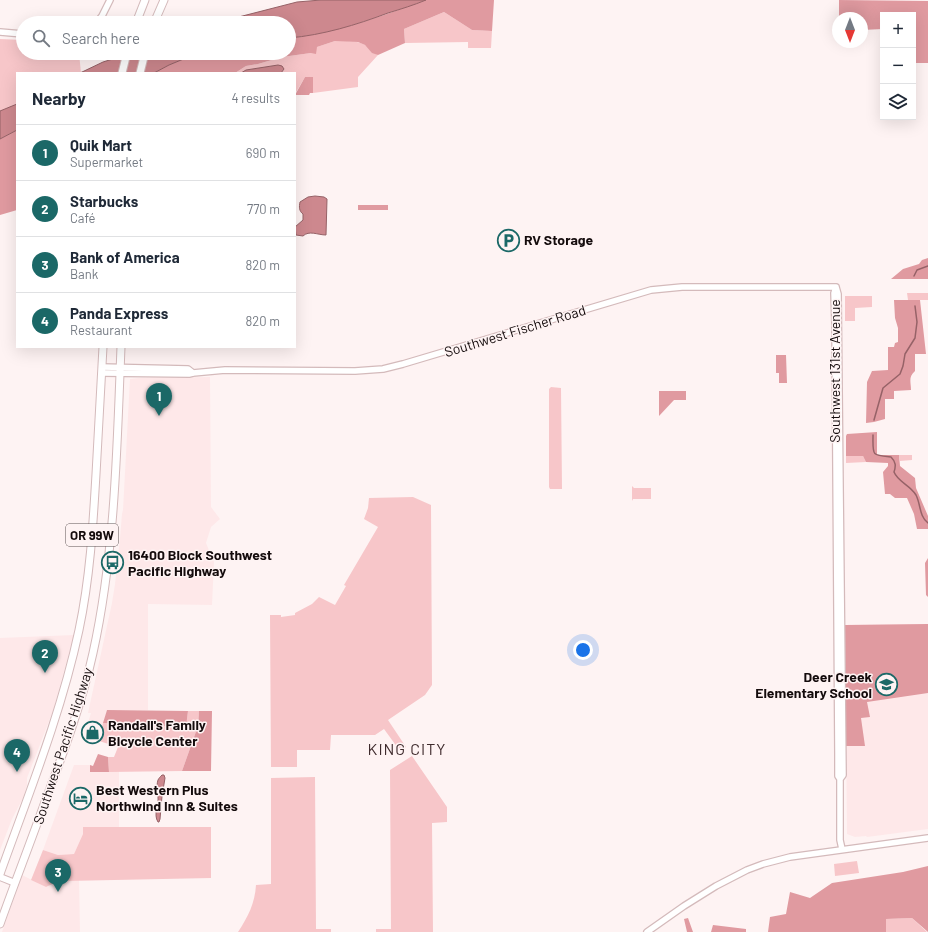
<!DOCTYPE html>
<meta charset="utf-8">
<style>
:root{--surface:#fff;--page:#f6f6f7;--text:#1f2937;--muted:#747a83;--line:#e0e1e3;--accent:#1b6867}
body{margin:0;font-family:Barlow,sans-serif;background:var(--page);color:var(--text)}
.controls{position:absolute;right:12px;top:12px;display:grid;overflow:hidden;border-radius:0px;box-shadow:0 4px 16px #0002}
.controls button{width:36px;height:36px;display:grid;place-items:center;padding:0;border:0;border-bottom:1px solid var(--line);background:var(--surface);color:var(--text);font:20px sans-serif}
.compass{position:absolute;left:832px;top:12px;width:36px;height:36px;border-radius:50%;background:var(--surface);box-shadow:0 4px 16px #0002;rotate:180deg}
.you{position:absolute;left:583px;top:650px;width:14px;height:14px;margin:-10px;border:3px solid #fff;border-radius:50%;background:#1a73e8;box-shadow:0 0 0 6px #1a73e833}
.badge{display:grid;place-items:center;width:26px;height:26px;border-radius:50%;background:var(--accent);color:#fff;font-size:13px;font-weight:700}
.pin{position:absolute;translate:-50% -33px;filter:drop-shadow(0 1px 2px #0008)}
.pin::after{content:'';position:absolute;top:21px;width:14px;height:12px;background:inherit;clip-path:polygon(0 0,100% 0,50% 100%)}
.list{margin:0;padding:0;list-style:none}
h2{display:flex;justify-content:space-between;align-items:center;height:52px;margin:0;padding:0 16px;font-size:17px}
h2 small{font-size:13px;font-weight:400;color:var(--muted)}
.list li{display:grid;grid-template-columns:26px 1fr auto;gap:12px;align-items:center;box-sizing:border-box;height:56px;padding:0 16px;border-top:1px solid var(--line)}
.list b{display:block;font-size:15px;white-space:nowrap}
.list p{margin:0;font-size:13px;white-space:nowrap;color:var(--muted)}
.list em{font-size:13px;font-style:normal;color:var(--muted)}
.icon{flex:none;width:22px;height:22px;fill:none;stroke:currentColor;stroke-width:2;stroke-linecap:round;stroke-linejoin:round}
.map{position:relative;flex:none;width:928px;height:932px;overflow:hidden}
.search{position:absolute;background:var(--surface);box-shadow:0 4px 16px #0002;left:16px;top:16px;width:280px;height:44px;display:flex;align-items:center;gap:10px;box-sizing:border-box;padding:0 14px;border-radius:22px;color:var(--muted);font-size:15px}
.panel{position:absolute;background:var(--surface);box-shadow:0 4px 16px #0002;left:16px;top:72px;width:280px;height:276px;border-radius:0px}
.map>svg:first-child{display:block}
.built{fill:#fee8e9}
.green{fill:#f7c6c9}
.forest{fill:#e09aa0}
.water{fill:#cd888e;stroke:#966267}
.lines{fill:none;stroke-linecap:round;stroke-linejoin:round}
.stream{stroke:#966267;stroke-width:1.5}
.secondary-casing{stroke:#d4babb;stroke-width:8}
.primary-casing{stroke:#d4babb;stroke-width:8}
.highway-casing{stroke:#d4babb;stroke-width:9}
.secondary{stroke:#fff;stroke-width:5.5}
.primary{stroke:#fff;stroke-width:6}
.highway{stroke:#fff;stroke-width:7}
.labels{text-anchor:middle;stroke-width:3;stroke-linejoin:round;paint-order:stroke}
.shield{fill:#fef3f3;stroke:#5a5151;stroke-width:1}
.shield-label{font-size:13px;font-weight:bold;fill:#140b0c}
.poi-label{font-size:14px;font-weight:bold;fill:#140b0c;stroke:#fef3f3;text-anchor:start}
.street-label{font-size:14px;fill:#140b0c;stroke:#fef3f3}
.quarter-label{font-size:16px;letter-spacing:1px;fill:#3e2a2c;stroke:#fef3f3}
</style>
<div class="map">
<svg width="928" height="932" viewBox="0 0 928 932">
<rect width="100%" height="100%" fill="#fef3f3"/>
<path class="built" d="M210,377l1,130 9,12 -9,8 -5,16 8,19 -2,43 -64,-1v106h-41l-8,31 -15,-5 7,-23h-3l24,-110 3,-19 5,-46 2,-24 1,-4 7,-131 8,-1z
M928,624v205l-61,8 -1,-1 -11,1 -8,-3 -2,-209z
M74,635l-21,76 -26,67v7l-4,13 -11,21 -12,31v-212z
M74,765h16l1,7 28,-1v56h-35l-1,7 -9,20 -16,1 -15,-5z
M22,875l24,12 13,-6 20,-1 1,52h-78z"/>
<path class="green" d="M444,12l28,18 20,1 -1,17h-23v-6l-63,1 -1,-14z
M0,39l23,1v13h56l2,20h-64v32l-17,8z
M335,41c9,0 23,-1 30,4 6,4 7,7 13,10l-20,22v10l-45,6v-16h-8l-10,17v-21h-14l3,-4 -6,-4 -32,5 -5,3h-6l11,-7 12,-2 24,-7 29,-4 6,-6z
M907,293h21v7h-20z
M845,296h27v11l-17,1v13h-10z
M551,387l10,1 1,101h-12l-1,-2v-98z
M899,455h13v5l-12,1z
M846,456h17l3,6 -20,1z
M632,486l2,2h17v11h-18l-1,2z
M413,497l18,8 1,180 -7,10 -37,25 18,27 -6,4 -16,-22 -9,6h-44l-1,15h-33v17h-26l-1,-152h11v2l14,-2v-2l17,-9 7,-7 16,8 11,-19 -2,-1 34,-58 -14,-8 4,-11 1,-10z
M188,711h11l-1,15 -16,45 -73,1 -1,-15h6l4,-10 -19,-6 4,-18 83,4z
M412,756l35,51v15l-15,1 1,109h-57v-3h15l-1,-159z
M315,777l1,152h15v3h-93c10,-15 17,-29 18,-47l15,-1v-106z
M83,827h128v51l-145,3h-7l-13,6 -15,-7 12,-30 15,5 16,-1 9,-20z
M857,861l2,12 -24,3 -1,-12z
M912,918l15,14h-41v-13z"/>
<path class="forest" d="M426,0h68l-2,31 -20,-1 -28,-18 -40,17 1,14 -27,12 -6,-2 -7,-8 -7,-3 -23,-1 -18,6 -1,7 -5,-1 -29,4 -24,7 -12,2 -11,7h-81l15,-8 29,-12h91v-15c48,-5 92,-22 137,-38z
M839,0l89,1v62h-15v-48h-30v14l-21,1v-12h-23z
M305,77h8v16h-3l-1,2h-14z
M17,130v80l-17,5v-76z
M358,205h30v5h-30z
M928,258v21h-37l12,-10 16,-5 3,-4z
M894,300h26l6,54h-11v17c-7,6 -4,11 -4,19l-17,1v8h-9v20l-11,3 -8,1 1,-41 5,-11 16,-1v-23h6l1,-4 3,-1v-14l-3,-10z
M786,355l1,28h-8v-10h-3v-18z
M659,391h27v9h-12l-15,16z
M877,432v23h22l1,11 15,12 1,10 12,28v13h-11l-3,-15 -7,-16h-12l-5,-4h-5l-2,-22 5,-6v-3l-22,-1 -3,-6h-17v-20l1,-2z
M928,558v39l-2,-2 -1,-32z
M928,624v69l-61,9 3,15 -9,1 4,28h-19l-1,-121z
M107,710l81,1 -2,16 -83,-4z
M199,711h13l-1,60h-29l16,-45z
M98,754l10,3 1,15h-19v-7l3,1z
M928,866v66l-16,-14 -26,1v13h-118l2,-15 16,-3 4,-22 20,6 22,-15 71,-11z
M688,918l5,14h-6l-3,-13z
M713,925l33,4v3h-35z"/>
<path class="water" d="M321,0h105c-12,5 -25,9 -38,13 -32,12 -65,22 -99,25v-15h-70l8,-3 70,-18z
M132,53h66l-29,12 -15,8h-74l23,-11z
M278,65l4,1 2,3 -3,4h-40l5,-3z
M17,104v26l-17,9v-28z
M315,196l9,1 3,2 -1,36c-8,0 -17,-5 -23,1l-7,-1 -1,-8 8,-7v-6c-4,-3 -4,-7 -3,-12l8,-5z
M162,775h2l1,3 -3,18 -2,23 -1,3h-1c-5,-8 1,-17 0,-25 0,-5 -2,-11 0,-17 1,-2 2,-3 4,-5z"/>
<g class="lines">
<path class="stream" d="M914,276l3,-6 11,-4
M874,420l9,-32 17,-14 3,-8 2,-12 10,-16 2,-16 -2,-16
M873,435c0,21 -2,20 18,22 5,5 5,9 3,15 4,10 16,13 22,23 5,10 3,21 12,28"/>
<defs>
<path id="secondary" d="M96,23l6,-7 8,-16
M0,32l23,2
M836,287l-2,6 1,30 3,430v23l2,3v61l2,9
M836,287l2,7 5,481 -3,4
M102,367l86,2 5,4
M102,373l87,1 4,-1 32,-3 130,1 28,-2 20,-5 248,-74 31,-3h154
M647,932l37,-26 32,-20 31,-16 16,-6 27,-7 138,-19"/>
<path id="primary" d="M0,877l15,6"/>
<path id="highway" d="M136,23l9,-23
M154,23l10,-23
M122,73l5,-20
M140,73l5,-20
M0,874c29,-81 61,-160 79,-244 11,-52 14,-104 17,-156 2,-43 5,-85 7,-127
M0,924c15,-42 31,-83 46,-125 18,-48 36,-96 47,-146 22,-100 24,-204 28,-306"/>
</defs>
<use href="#secondary" class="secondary-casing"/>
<use href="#primary" class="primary-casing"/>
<use href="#highway" class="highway-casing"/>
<use href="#secondary" class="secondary"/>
<use href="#primary" class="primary"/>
<use href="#highway" class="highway"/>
</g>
<defs>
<symbol id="parking-ring" viewBox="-11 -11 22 22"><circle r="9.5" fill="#fef3f3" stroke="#1b6867" stroke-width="1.5"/><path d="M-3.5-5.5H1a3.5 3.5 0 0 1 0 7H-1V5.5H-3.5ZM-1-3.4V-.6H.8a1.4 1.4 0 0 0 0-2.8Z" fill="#1b6867"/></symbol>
<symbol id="bus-ring" viewBox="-11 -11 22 22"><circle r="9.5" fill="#fef3f3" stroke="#1b6867" stroke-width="1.5"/><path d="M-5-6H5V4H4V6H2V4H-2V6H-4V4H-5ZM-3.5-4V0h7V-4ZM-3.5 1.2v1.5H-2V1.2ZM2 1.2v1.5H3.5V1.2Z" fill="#1b6867"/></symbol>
<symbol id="school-ring" viewBox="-11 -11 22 22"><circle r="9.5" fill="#fef3f3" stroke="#1b6867" stroke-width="1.5"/><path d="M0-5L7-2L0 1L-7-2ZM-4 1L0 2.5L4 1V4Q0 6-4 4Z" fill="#1b6867"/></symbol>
<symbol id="shop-ring" viewBox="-11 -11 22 22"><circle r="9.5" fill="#fef3f3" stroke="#1b6867" stroke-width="1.5"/><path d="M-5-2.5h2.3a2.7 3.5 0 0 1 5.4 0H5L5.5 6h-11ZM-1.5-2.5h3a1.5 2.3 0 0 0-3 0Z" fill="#1b6867"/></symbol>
<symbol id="hotel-ring" viewBox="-11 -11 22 22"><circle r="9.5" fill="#fef3f3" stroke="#1b6867" stroke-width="1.5"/><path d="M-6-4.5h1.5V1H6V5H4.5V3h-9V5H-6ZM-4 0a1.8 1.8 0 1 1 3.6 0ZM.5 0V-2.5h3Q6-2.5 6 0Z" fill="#1b6867"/></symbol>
</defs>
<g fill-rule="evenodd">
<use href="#parking-ring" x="496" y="228" width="25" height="25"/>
<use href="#bus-ring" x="100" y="550" width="25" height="25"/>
<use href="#school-ring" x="874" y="672" width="25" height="25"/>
<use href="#shop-ring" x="80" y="720" width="25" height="25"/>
<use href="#hotel-ring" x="68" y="786" width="25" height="25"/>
</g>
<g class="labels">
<rect class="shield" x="66" y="524" width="52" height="22" rx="3"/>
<g class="shield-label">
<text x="92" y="540">OR 99W</text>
</g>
<g class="poi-label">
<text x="524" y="245">RV Storage</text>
<text x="128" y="560">16400 Block Southwest<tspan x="128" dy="16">Pacific Highway</tspan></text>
<text x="872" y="682" text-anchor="end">Deer Creek<tspan x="872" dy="16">Elementary School</tspan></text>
<text x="108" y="730">Randall's Family<tspan x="108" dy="16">Bicycle Center</tspan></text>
<text x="96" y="795">Best Western Plus<tspan x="96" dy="16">Northwind Inn &amp; Suites</tspan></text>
</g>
<g class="street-label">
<text transform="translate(515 331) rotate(-17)" y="5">Southwest Fischer Road</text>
<text transform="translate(835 371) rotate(-90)" y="5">Southwest 131st Avenue</text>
<text transform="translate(63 746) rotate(-72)" y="5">Southwest Pacific Highway</text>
</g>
<g class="quarter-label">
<text x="407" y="755">KING CITY</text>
</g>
</g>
</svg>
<div class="controls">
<button>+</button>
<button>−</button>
<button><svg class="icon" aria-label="layers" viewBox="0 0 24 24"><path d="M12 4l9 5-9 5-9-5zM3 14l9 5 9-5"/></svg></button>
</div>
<svg class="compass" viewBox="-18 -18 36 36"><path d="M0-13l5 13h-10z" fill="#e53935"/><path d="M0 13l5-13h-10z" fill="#747a83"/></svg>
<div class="you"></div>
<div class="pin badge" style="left:159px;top:416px">1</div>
<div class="pin badge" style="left:45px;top:673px">2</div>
<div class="pin badge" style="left:58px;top:892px">3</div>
<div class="pin badge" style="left:17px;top:772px">4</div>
<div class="search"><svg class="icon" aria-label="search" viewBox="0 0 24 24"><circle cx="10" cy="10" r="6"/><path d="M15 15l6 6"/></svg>Search here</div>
<section class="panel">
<h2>Nearby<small>4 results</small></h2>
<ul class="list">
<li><span class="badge">1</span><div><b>Quik Mart</b><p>Supermarket</p></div><em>690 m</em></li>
<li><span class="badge">2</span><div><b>Starbucks</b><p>Café</p></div><em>770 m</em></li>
<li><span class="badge">3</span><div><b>Bank of America</b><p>Bank</p></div><em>820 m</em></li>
<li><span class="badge">4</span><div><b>Panda Express</b><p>Restaurant</p></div><em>820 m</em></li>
</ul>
</section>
</div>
